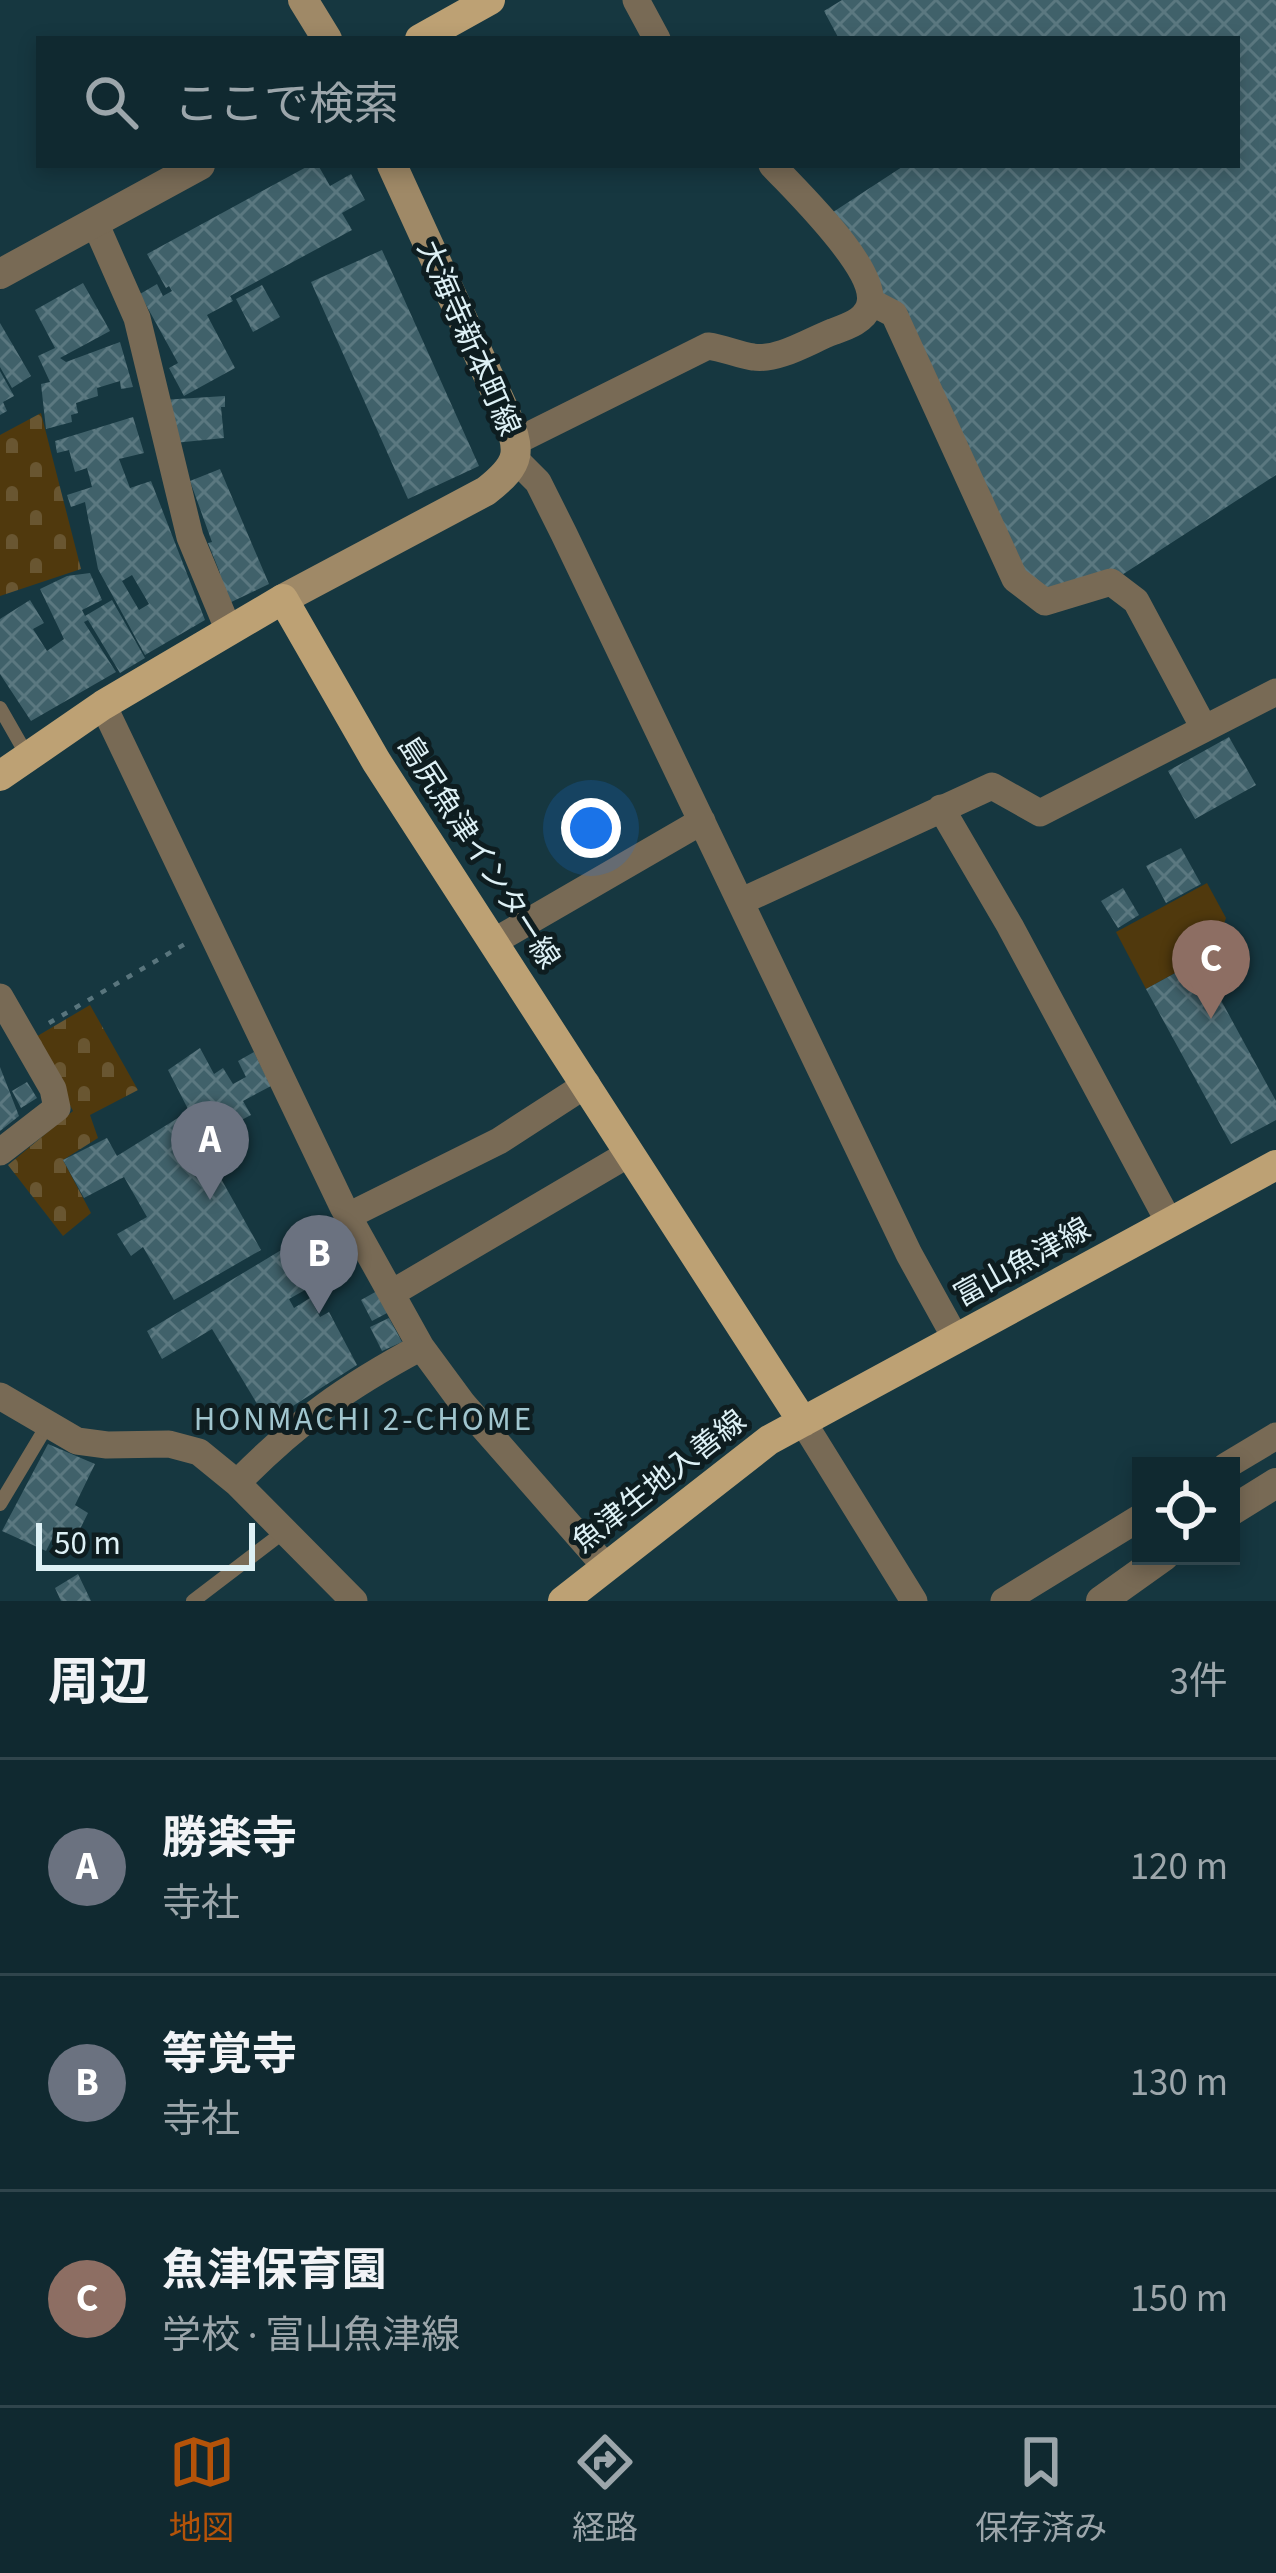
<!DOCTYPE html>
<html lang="ja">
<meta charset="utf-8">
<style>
:root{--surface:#102930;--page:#193138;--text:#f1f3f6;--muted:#9ca6ab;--line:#30454c;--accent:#b45309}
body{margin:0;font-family:"Source Sans 3","Noto Sans JP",sans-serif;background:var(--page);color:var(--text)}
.controls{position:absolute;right:36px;bottom:36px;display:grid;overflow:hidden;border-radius:0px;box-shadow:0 6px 18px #0003}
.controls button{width:108px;height:108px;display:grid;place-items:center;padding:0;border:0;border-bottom:3px solid var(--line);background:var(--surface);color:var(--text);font:60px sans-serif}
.scale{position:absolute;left:36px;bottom:30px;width:219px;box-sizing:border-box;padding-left:12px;border:6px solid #ddf0f5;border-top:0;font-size:33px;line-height:42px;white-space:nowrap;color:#ddf0f5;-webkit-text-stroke:9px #0e1d20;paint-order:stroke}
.you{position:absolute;left:591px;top:828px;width:42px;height:42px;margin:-30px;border:9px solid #fff;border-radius:50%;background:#1a73e8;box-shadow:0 0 0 18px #1a73e833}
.badge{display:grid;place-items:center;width:78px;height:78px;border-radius:50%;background:var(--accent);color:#fff;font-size:39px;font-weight:700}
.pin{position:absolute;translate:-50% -99px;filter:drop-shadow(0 3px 6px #0008)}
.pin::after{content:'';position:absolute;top:63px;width:42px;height:36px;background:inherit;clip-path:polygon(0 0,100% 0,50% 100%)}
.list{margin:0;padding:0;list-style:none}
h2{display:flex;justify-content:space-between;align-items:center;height:156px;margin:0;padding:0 48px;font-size:51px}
h2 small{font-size:39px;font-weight:400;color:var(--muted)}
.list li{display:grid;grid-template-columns:78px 1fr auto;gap:36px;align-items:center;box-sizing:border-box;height:216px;padding:0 48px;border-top:3px solid var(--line)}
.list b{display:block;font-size:45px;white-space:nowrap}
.list p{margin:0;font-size:39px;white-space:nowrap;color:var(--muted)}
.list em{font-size:39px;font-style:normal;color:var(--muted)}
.icon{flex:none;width:66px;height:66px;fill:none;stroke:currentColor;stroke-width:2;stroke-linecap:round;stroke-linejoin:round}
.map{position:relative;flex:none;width:1276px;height:1601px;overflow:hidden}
.search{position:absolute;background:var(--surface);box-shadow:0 6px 18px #0003;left:36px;right:36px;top:36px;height:132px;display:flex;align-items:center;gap:30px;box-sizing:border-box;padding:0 42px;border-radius:0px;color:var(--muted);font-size:45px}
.sheet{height:804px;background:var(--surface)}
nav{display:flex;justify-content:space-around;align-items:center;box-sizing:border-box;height:168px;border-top:3px solid var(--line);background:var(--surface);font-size:33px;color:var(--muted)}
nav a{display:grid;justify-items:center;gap:6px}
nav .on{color:var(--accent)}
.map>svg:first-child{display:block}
.green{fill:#50390d}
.cemetery{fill:url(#cemetery-stones)}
.building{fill:url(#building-cross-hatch);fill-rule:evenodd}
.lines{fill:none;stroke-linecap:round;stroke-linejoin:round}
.path{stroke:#59757d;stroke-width:4.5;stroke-dasharray:6 9;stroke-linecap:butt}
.service{stroke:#786a55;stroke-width:14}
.minor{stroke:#786a55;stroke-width:27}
.tertiary{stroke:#786a55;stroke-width:30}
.secondary{stroke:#9f8967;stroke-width:30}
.primary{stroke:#bda174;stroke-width:30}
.labels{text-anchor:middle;stroke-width:10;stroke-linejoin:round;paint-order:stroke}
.street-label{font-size:30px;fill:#ddf0f5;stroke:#0e1d20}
.neighbourhood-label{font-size:33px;letter-spacing:3px;fill:#a1c6cf;stroke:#0e1d20}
</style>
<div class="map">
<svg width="1276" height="1601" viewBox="0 0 1276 1601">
<defs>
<pattern id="cemetery-stones" width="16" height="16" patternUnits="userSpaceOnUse" patternTransform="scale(3)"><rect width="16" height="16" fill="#50390d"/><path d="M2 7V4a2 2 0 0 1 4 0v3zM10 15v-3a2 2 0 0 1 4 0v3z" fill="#695631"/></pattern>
<pattern id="building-cross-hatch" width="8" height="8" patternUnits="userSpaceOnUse" patternTransform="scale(3)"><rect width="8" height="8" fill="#40616a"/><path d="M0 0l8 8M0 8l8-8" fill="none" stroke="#5b7880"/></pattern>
</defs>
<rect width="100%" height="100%" fill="#163740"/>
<path class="green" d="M1207,883l19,35 -11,33 -69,38 -30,-57z"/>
<path class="cemetery" d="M41,413l40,156 -81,27v-161z
M90,1005l48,85 -48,25 8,23 -35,22 28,53 -28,23 -55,-71 65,-54 -39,-73z"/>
<path class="building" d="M842,0h434v475l-165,107 -66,20 -30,-23 -121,-265 -73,-94 84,-55h332v-126h-398l-15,-28z
M310,165h8l12,21 21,-12 14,26 -23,13 10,17 -122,66 3,5 -26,14 28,53 -51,28 -15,-28 9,-5 -38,-69 17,-10 6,12 9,-5 -3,-5 -3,2 -19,-34z
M382,250l97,216 -71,33 -97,-217z
M83,283l27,48 -50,27 6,4 54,-20 13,45 -12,2 -1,-8 -23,7 1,8 -22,7 2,10 -7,2 1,7 -26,7 -5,-45 9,-2 -12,-26 17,-8 -20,-38z
M262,285l18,32 -27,15 -17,-33z
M0,323l31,53 -19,12 -12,-21z
M0,371l14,25 -11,6 4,9 -7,4z
M225,396v11h-4l3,31 -50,5 -12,-43z
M133,417l11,36 -25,6 11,29 21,-7 54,139 -60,35 -47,-86 -13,-67 -14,5 -4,-12 25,-8 -5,-19 -12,4 -6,-22 -12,3 -2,-12zM132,575l17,29 -10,6 -17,-29z
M220,469l49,115 -44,21 -8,-26 3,-6 -12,-30 4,-1 -22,-61z
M90,573l12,27 -20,10 3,6 27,-16 33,58 -25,15 -32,-53 -4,2 32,50 -85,49 -31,-47v-55l30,-19 14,23 -11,6 14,22 17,-12 -24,-50 27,-13z
M1229,737l27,48 -61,34 -27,-48z
M1181,848l20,36 -35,19 -20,-37z
M1123,888l16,27 -21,13 -17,-27z
M1199,960l77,141v19l-45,24 -85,-155z
M200,1048l14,26 9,-6 10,16 13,-7 -8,-16 16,-9 17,34 -28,15 8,14 -44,23 13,39 41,73 -87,50 -31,-53 -12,9 -14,-22 30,-17 -23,-40 -40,21 -21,-38 44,-22 10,18 72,-45 -21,-41z
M0,1067l19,49 -19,15z
M27,1082l10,16 -16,10 -9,-17z
M311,1232l12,21 -29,18 11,19 -16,9 5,9 16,-10 10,19 9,-5 28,53 -89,57 -56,-93 -50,30 -15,-28z
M377,1291l12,21 -17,9 -11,-21z
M389,1318l13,24 -20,9 -12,-24z
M48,1444l47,20 -20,41 13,8 -16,32 -18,-10 -8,16 -44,-20z
M78,1574l13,27h-30l-6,-13z"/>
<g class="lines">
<path class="path" d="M49,1023l136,-79"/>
<path class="service" d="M0,708l28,49
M0,1504l48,-80
M193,1601l92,-70"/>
<path class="minor" d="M636,0l21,39
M96,225l41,93 53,219 39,94
M871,302l23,12 121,265 30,23 66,-20 25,19 68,127
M517,441l191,-95c16,2 30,9 45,11 25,4 56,-16 79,-25 14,-5 31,-10 37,-25 13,-35 -74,-117 -97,-142
M516,460l22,22 26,52 345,720 47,85
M103,705l240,502 78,140 42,57 143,163
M941,808l69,118 159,296
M742,901l250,-115 48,27 236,-121
M495,941l207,-120
M0,997l53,92 4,19 -57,44
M348,1216l151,-75 88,-57
M392,1293l238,-140
M0,1396l77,45 30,4 62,-1 30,8 38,31 117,118
M803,1422l111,179
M1226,1466l50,-30
M237,1483c60,-61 109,-96 184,-136
M1004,1601l137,-84"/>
<path class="tertiary" d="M0,274l200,-109
M1231,1511l45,-28
M1101,1601l63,-45"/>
<path class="secondary" d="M303,0l24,39
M283,599l203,-108c37,-29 35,-40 18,-81l-112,-245"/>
<path class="primary" d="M420,39l70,-39
M0,776l103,-71 180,-106 93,162 427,661
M563,1601l206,-161 507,-275"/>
</g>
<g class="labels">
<g class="street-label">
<text transform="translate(469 338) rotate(66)" y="10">大海寺新本町線</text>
<text transform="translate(479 852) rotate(57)" y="10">島尻魚津インター線</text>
<text transform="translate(1022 1262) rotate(-29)" y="10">富山魚津線</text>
<text transform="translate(659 1481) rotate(-38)" y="10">魚津生地入善線</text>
</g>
<g class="neighbourhood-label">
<text x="364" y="1430">HONMACHI 2-CHOME</text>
</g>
</g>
</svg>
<div class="controls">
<button><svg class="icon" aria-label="locate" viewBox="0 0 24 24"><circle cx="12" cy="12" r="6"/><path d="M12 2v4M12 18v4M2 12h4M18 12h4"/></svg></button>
</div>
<div class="scale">50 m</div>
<div class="you"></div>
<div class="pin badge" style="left:210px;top:1200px;background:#6b7280">A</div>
<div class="pin badge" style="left:319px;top:1314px;background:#6b7280">B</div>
<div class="pin badge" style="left:1211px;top:1019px;background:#8d6e63">C</div>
<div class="search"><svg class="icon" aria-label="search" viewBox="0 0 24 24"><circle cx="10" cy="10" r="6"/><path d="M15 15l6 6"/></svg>ここで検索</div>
</div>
<section class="sheet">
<h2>周辺<small>3件</small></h2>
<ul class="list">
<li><span class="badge" style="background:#6b7280">A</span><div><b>勝楽寺</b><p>寺社</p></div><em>120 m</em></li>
<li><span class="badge" style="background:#6b7280">B</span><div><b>等覚寺</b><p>寺社</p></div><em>130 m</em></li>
<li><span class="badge" style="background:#8d6e63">C</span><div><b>魚津保育園</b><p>学校 · 富山魚津線</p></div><em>150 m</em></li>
</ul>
</section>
<nav>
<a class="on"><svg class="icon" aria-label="map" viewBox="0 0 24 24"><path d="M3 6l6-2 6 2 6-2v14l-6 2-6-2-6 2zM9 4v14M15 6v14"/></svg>地図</a>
<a><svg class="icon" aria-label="directions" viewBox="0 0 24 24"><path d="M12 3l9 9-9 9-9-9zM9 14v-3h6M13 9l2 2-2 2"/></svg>経路</a>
<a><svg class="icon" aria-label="saved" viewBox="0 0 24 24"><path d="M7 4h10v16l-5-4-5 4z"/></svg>保存済み</a>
</nav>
